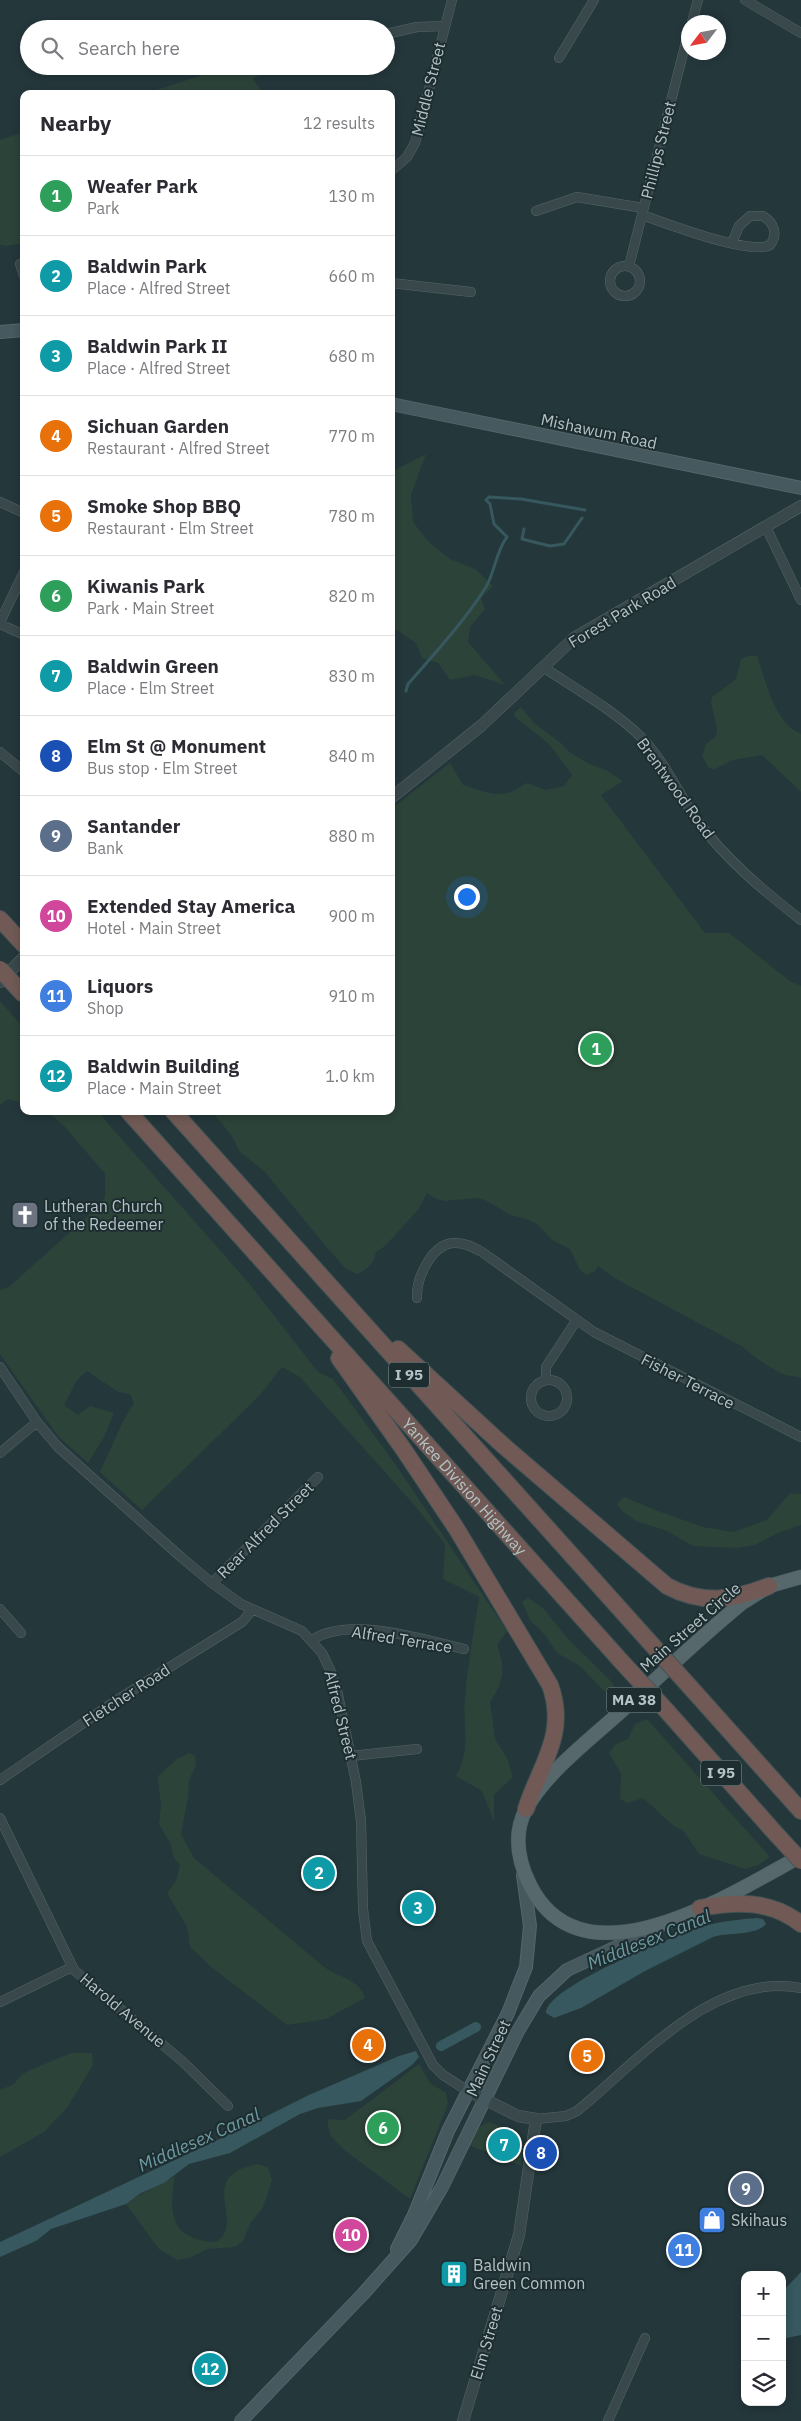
<!DOCTYPE html>
<meta charset="utf-8">
<style>
:root{--surface:#fff;--page:#f7f7f7;--text:#2b2b33;--muted:#7c7c81;--line:#e1e1e2;--accent:#0b8043}
body{margin:0;font-family:"IBM Plex Sans",sans-serif;background:var(--page);color:var(--text)}
.controls{position:absolute;right:15px;bottom:15px;display:grid;overflow:hidden;border-radius:10px;box-shadow:0 2px 8px #0003}
.controls button{width:45px;height:45px;display:grid;place-items:center;padding:0;border:0;border-bottom:1px solid var(--line);background:var(--surface);color:var(--text);font:25px sans-serif}
.compass{position:absolute;left:681px;top:15px;width:45px;height:45px;border-radius:50%;background:var(--surface);box-shadow:0 2px 8px #0003;rotate:238deg}
.you{position:absolute;left:466px;top:896px;width:18px;height:18px;margin:-12px;border:4px solid #fff;border-radius:50%;background:#1a73e8;box-shadow:0 0 0 8px #1a73e833}
.badge{display:grid;place-items:center;width:32px;height:32px;border-radius:50%;background:var(--accent);color:#fff;font-size:16px;font-weight:700}
.pin{position:absolute;translate:-50% -50%;border:2px solid #fff;box-shadow:0 1px 5px #0006}
.list{margin:0;padding:0;list-style:none}
h2{display:flex;justify-content:space-between;align-items:center;height:65px;margin:0;padding:0 20px;font-size:21px}
h2 small{font-size:16px;font-weight:400;color:var(--muted)}
.list li{display:grid;grid-template-columns:32px 1fr auto;gap:15px;align-items:center;box-sizing:border-box;height:80px;padding:0 20px;border-top:1px solid var(--line)}
.list b{display:block;font-size:19px;white-space:nowrap}
.list p{margin:0;font-size:16px;white-space:nowrap;color:var(--muted)}
.list em{font-size:16px;font-style:normal;color:var(--muted)}
.icon{flex:none;width:28px;height:28px;fill:none;stroke:currentColor;stroke-width:2;stroke-linecap:round;stroke-linejoin:round}
.map{position:relative;flex:none;width:801px;height:2421px;overflow:hidden}
.search{position:absolute;background:var(--surface);box-shadow:0 2px 8px #0003;left:20px;top:20px;width:375px;height:55px;display:flex;align-items:center;gap:12px;box-sizing:border-box;padding:0 18px;border-radius:28px;color:var(--muted);font-size:19px}
.panel{position:absolute;background:var(--surface);box-shadow:0 2px 8px #0003;left:20px;top:90px;width:375px;height:1025px;border-radius:10px}
.map>svg:first-child{display:block}
.green{fill:#2c4339}
.water{fill:#37585f}
.lines{fill:none;stroke-linecap:round;stroke-linejoin:round}
.stream{stroke:#37585f;stroke-width:3}
.canal{stroke:#37585f;stroke-width:10}
.minor-casing{stroke:#566669;stroke-width:10}
.tertiary-casing{stroke:#566669;stroke-width:12}
.secondary-casing{stroke:#566669;stroke-width:14}
.primary-casing{stroke:#445457;stroke-width:15}
.motorway-casing{stroke:#435356;stroke-width:18}
.minor{stroke:#38484b;stroke-width:9}
.tertiary{stroke:#38484b;stroke-width:11}
.secondary{stroke:#46595e;stroke-width:12}
.primary{stroke:#56686b;stroke-width:14}
.motorway{stroke:#715a55;stroke-width:16}
.motorway-bridge-casing{stroke:#435356;stroke-width:18;stroke-linecap:butt}
.motorway-bridge{stroke:#715a55;stroke-width:16}
.labels{text-anchor:middle;stroke-width:4;stroke-linejoin:round;paint-order:stroke}
.shield{fill:#1d2d30;stroke:#869699;stroke-width:1}
.shield-label{font-size:15px;font-weight:bold;fill:#b3c3c6}
.street-label{font-size:16px;fill:#b3c3c6;stroke:#1d2d30}
.poi-label{font-size:16px;fill:#b3c3c6;stroke:#1d2d30;text-anchor:start}
.water-label{font-size:18px;font-style:italic;fill:#6e9ba4;stroke:#1d2d30}
</style>
<div class="map">
<svg width="801" height="2421" viewBox="0 0 801 2421">
<rect width="100%" height="100%" fill="#24373b"/>
<path class="green" d="M230,66h43l-20,13 10,15h-119z
M24,132v111l-17,3 -7,-1v-105z
M426,454l-15,41 2,27 15,19 22,18 25,10 18,17 -12,12 4,11 -15,18 -2,15 37,43 -30,-10 -25,5 -12,-17 -16,-5 -6,-15 -21,-14 -4,1v-87c5,-10 6,-28 0,-39v-32z
M748,656h9c9,25 17,67 44,78v58l-39,-37 -29,5 -20,10 -5,-3 -6,-11 4,-12 10,-8 1,-8 -6,-25 1,-6 24,-18 5,-20z
M521,707l14,17 26,19 7,8 21,13 17,6 17,11 -22,14 104,138h24l61,48 11,5v392c-7,-3 -12,-1 -18,-4 -15,-7 -28,-16 -40,-27l-125,-67 -20,-14 -3,5 -9,4 -6,-5 -10,-21 -18,-9 -15,-16 -8,-4 -18,-5 -26,-15 -8,-2 -32,3 -9,-2 -9,-6 -9,17 -33,36 -9,6c-2,11 -8,18 -19,22l-11,-5 -18,-20 -63,-77 -26,-21 -7,-15 -18,-22 -1,-3h178v-302l59,-46 13,22c17,4 31,14 50,6 5,-2 9,-6 14,-8l19,7 18,-4 8,-11 -23,-31 -34,-27 -1,-4z
M0,1001l24,27v75l-16,-4 -8,6z
M47,1111h50l151,171 70,90 15,7 63,86 111,166 -10,14c9,23 7,37 -7,57l5,37 12,19 6,19 -19,18v26l-12,-30 -26,-15c16,-28 6,-50 9,-79 3,-34 9,-67 14,-100l-36,-18 2,-35 -29,-37 -116,-130 -18,-10 -22,28 -118,115 -42,-38 23,-51 11,-18 -4,-9 -12,-2 -31,-21 -10,9 -13,25 14,10 12,-9 24,7 -10,24 -16,26 -30,-27 -58,-82v-64l9,-3 91,-82 5,-9v-22l-40,-47z
M790,1493l11,1v31l-23,8 -23,12 -17,3 -45,-2 -26,-15 -31,-10 -15,-11 -4,-6 7,-7 34,14 45,16 30,5 34,-12z
M528,1598l15,10 26,32 42,41 6,10h-13l-24,-25 -23,-13 -12,-18 -15,-15 -8,-18z
M647,1719l123,138 -12,8 -13,4 -46,-15 -16,-24 -8,-3 -32,-29 -16,5 -7,-4 1,-25 -12,-21 7,-9 12,-5 7,-15z
M189,1753l6,3 1,9 -7,15 -1,18 -7,36 13,24 129,108c14,11 37,13 42,32l-39,21 -39,6 -76,-58 -21,-20 -3,-20 -20,-34 9,-12 4,-16 -6,-7 -4,-15 -11,-19 2,-18 -3,-30 19,-17z
M71,2053h21l1,12 -26,43 -23,24 -44,25v-67l14,-6 7,-9 9,-5z
M419,2064l11,19 16,10 2,11 -38,95 -66,-49 -14,-15 -3,-16 18,1z
M489,2122l31,13 3,8 -2,23 -52,-21 10,-18z
M257,2164l11,3 4,13 -6,19 -4,10 -11,13 -8,19 -8,6 -28,2 -18,9 -12,2 -18,-11 -33,-45c15,-12 33,-17 49,-28 -4,23 -8,53 19,62 8,3 15,5 24,3 23,-18 -9,-52 17,-69 6,-4 16,-6 22,-8z"/>
<path class="water" d="M757,1918l6,1 3,5c-10,12 -37,8 -53,13l-68,34 -64,37 -27,10 -8,-5c0,-27 135,-80 162,-88 16,-4 33,-6 49,-7z
M416,2051l3,6 -7,8 -51,36 -43,7 -18,6 -70,39 -41,11 -25,19 -23,10 -15,11 -75,25 -15,12 -36,16v-15l243,-114 66,-33 90,-39z
M801,2272v63l-19,4v-47z"/>
<g class="lines">
<path class="stream" d="M524,529l-2,10 28,7 14,-2 18,-26
M406,691l2,-7c27,-31 56,-62 78,-97 9,-15 10,-36 21,-50l-13,-13 -4,-20 -4,-4 3,-3 32,2 64,11"/>
<path class="canal" d="M441,2046l35,-19"/>
<defs>
<path id="minor" d="M745,0l56,33
M692,22l6,-22
M386,34l31,-7 28,-1
M559,58l35,-58
M391,171l16,-14 8,-14 37,-143
M536,211l41,-14 66,11
M642,215c24,8 108,41 128,30 9,-11 3,-23 -7,-29h-13l-11,10 -7,17
M20,264l4,12
M610 281a15 15 0 1 1 30 0a15 15 0 1 1-30 0Z
M629,266l59,-232
M391,283l80,9
M0,502l24,11
M766,527l35,73
M0,622l24,-50
M0,624l24,11
M543,667c33,22 71,43 99,71 23,24 36,55 55,82 28,39 67,71 104,100
M0,752l24,20
M417,1298c-1,-19 14,-53 36,-55 11,-1 20,4 29,9l112,80 207,105
M0,1367l37,55 21,25 124,111 30,25 29,21 61,27 20,22 10,21 5,16 19,92 5,39 2,88 4,32 66,124 10,10 25,16
M531 1398a18 18 0 1 1 36 0a18 18 0 1 1-36 0Z
M546,1380v-13l30,-46
M0,1453l37,-31
M212,1583l106,-106
M0,1609l21,24
M312,1640c37,-25 111,0 152,9
M351,1756l66,-7
M0,1780l117,-80 125,-78 10,-12
M0,1818l74,152 108,91 46,45
M0,2002l72,-35
M536,2119l30,-3 11,-5c62,-50 136,-140 224,-123
M608,2421l37,-83"/>
<path id="tertiary" d="M391,798l91,-73 92,-87 227,-132
M0,982l24,-25
M463,2421l56,-186 17,-116 -18,-3 -50,-25"/>
<path id="secondary" d="M0,332l24,-2
M391,404l410,84
M397,2249l17,-34 34,-84 60,-118 18,-46 4,-41 -7,-51
M241,2421l122,-127 48,-54 31,-53 76,-156 21,-35 28,-26 92,-43"/>
<path id="primary" d="M801,1577l-32,9 -27,17c-43,35 -83,74 -124,111 -30,27 -73,60 -92,95 -13,25 -8,52 4,76 53,106 202,8 271,-29"/>
<g id="motorway">
<path d="M0,919l24,26"/>
<path id="s1" d="M128,1111l493,550"/>
<path d="M173,1111l473,527"/>
<path d="M398,1349l107,98 162,139c35,19 66,14 102,0"/>
<path d="M339,1358l65,92 52,78 94,157c18,49 -10,80 -24,124"/>
<path d="M691,1688l110,123"/>
<path d="M666,1710l111,125"/>
<path d="M700,1908c36,-7 71,-8 101,16"/>
</g>
</defs>
<use href="#minor" class="minor-casing"/>
<use href="#tertiary" class="tertiary-casing"/>
<use href="#secondary" class="secondary-casing"/>
<use href="#primary" class="primary-casing"/>
<use href="#motorway" class="motorway-casing"/>
<use href="#minor" class="minor"/>
<use href="#tertiary" class="tertiary"/>
<use href="#secondary" class="secondary"/>
<use href="#primary" class="primary"/>
<use href="#motorway" class="motorway"/>
<defs>
<path id="motorway-bridge" d="M0,969l24,26
M646,1638l45,50
M621,1661l45,49
M777,1835l24,26"/>
</defs>
<use href="#motorway-bridge" class="motorway-bridge-casing"/>
<use href="#motorway-bridge" class="motorway-bridge"/>
</g>
<defs>
<symbol id="church-square" viewBox="-11 -11 22 22"><rect x="-9" y="-9" width="18" height="18" rx="4" fill="#6b7280" stroke="#1d2d30"/><path d="M-1.2-6h2.4v3.5h3.3v2.4h-3.3V6h-2.4V-.1h-3.3v-2.4h3.3Z" fill="#fff"/></symbol>
<symbol id="shop-square" viewBox="-11 -11 22 22"><rect x="-9" y="-9" width="18" height="18" rx="4" fill="#3f7fe0" stroke="#1d2d30"/><path d="M-5-2.5h2.3a2.7 3.5 0 0 1 5.4 0H5L5.5 6h-11ZM-1.5-2.5h3a1.5 2.3 0 0 0-3 0Z" fill="#fff"/></symbol>
<symbol id="building-square" viewBox="-11 -11 22 22"><rect x="-9" y="-9" width="18" height="18" rx="4" fill="#0f9aa8" stroke="#1d2d30"/><path d="M-4-6H4V6H1V3H-1V6H-4ZM-2.5-4.3h1.7v1.8h-1.7ZM.8-4.3h1.7v1.8H.8ZM-2.5-1h1.7V.8h-1.7ZM.8-1h1.7V.8H.8Z" fill="#fff"/></symbol>
</defs>
<g fill-rule="evenodd">
<use href="#church-square" x="9" y="1199" width="32" height="32"/>
<use href="#shop-square" x="696" y="2204" width="32" height="32"/>
<use href="#building-square" x="438" y="2258" width="32" height="32"/>
</g>
<g class="labels">
<g class="shield">
<rect x="389" y="1362.5" width="40" height="25" rx="4"/>
<rect x="606.5" y="1687.5" width="55" height="25" rx="4"/>
<rect x="701" y="1760.5" width="40" height="25" rx="4"/>
</g>
<g class="shield-label">
<text x="409" y="1380">I 95</text>
<text x="634" y="1705">MA 38</text>
<text x="721" y="1778">I 95</text>
</g>
<g class="street-label">
<text transform="translate(428 89) rotate(-76)" y="6">Middle Street</text>
<text transform="translate(658 150) rotate(-76)" y="6">Phillips Street</text>
<text transform="translate(599 431) rotate(12)" y="6">Mishawum Road</text>
<text transform="translate(622 612) rotate(-31)" y="6">Forest Park Road</text>
<text transform="translate(676 788) rotate(54)" y="6">Brentwood Road</text>
<text transform="translate(688 1381) rotate(27)" y="6">Fisher Terrace</text>
<text dy="6" stroke="none"><textPath href="#s1" startOffset="504">Yankee Division Highway</textPath></text>
<text transform="translate(265 1530) rotate(-45)" y="6">Rear Alfred Street</text>
<text transform="translate(690 1627) rotate(-41)" y="6">Main Street Circle</text>
<text transform="translate(402 1639) rotate(9)" y="6">Alfred Terrace</text>
<text transform="translate(126 1695) rotate(-33)" y="6">Fletcher Road</text>
<text transform="translate(341 1715) rotate(76)" y="6">Alfred Street</text>
<text transform="translate(123 2010) rotate(40)" y="6">Harold Avenue</text>
<text transform="translate(488 2058) rotate(-65)" y="6">Main Street</text>
<text transform="translate(486 2343) rotate(-73)" y="6">Elm Street</text>
</g>
<g class="poi-label">
<text x="44" y="1212">Lutheran Church<tspan x="44" dy="18">of the Redeemer</tspan></text>
<text x="731" y="2226">Skihaus</text>
<text x="473" y="2271">Baldwin<tspan x="473" dy="18">Green Common</tspan></text>
</g>
<g class="water-label">
<text transform="translate(649 1940) rotate(-22)" y="6">Middlesex Canal</text>
<text transform="translate(199 2140) rotate(-24)" y="6">Middlesex Canal</text>
</g>
</g>
</svg>
<div class="controls">
<button>+</button>
<button>−</button>
<button><svg class="icon" aria-label="layers" viewBox="0 0 24 24"><path d="M12 4l9 5-9 5-9-5zM3 14l9 5 9-5"/></svg></button>
</div>
<svg class="compass" viewBox="-18 -18 36 36"><path d="M0-13l5 13h-10z" fill="#e53935"/><path d="M0 13l5-13h-10z" fill="#7c7c81"/></svg>
<div class="you"></div>
<div class="pin badge" style="left:596px;top:1049px;background:#2e9e5b">1</div>
<div class="pin badge" style="left:319px;top:1873px;background:#0f9aa8">2</div>
<div class="pin badge" style="left:418px;top:1908px;background:#0f9aa8">3</div>
<div class="pin badge" style="left:368px;top:2045px;background:#e8710a">4</div>
<div class="pin badge" style="left:587px;top:2056px;background:#e8710a">5</div>
<div class="pin badge" style="left:383px;top:2128px;background:#2e9e5b">6</div>
<div class="pin badge" style="left:504px;top:2145px;background:#0f9aa8">7</div>
<div class="pin badge" style="left:541px;top:2153px;background:#1a4fb4">8</div>
<div class="pin badge" style="left:746px;top:2189px;background:#5c6f8a">9</div>
<div class="pin badge" style="left:351px;top:2235px;background:#d1479c">10</div>
<div class="pin badge" style="left:684px;top:2250px;background:#3f7fe0">11</div>
<div class="pin badge" style="left:210px;top:2369px;background:#0f9aa8">12</div>
<div class="search"><svg class="icon" aria-label="search" viewBox="0 0 24 24"><circle cx="10" cy="10" r="6"/><path d="M15 15l6 6"/></svg>Search here</div>
<section class="panel">
<h2>Nearby<small>12 results</small></h2>
<ul class="list">
<li><span class="badge" style="background:#2e9e5b">1</span><div><b>Weafer Park</b><p>Park</p></div><em>130 m</em></li>
<li><span class="badge" style="background:#0f9aa8">2</span><div><b>Baldwin Park</b><p>Place · Alfred Street</p></div><em>660 m</em></li>
<li><span class="badge" style="background:#0f9aa8">3</span><div><b>Baldwin Park II</b><p>Place · Alfred Street</p></div><em>680 m</em></li>
<li><span class="badge" style="background:#e8710a">4</span><div><b>Sichuan Garden</b><p>Restaurant · Alfred Street</p></div><em>770 m</em></li>
<li><span class="badge" style="background:#e8710a">5</span><div><b>Smoke Shop BBQ</b><p>Restaurant · Elm Street</p></div><em>780 m</em></li>
<li><span class="badge" style="background:#2e9e5b">6</span><div><b>Kiwanis Park</b><p>Park · Main Street</p></div><em>820 m</em></li>
<li><span class="badge" style="background:#0f9aa8">7</span><div><b>Baldwin Green</b><p>Place · Elm Street</p></div><em>830 m</em></li>
<li><span class="badge" style="background:#1a4fb4">8</span><div><b>Elm St @ Monument</b><p>Bus stop · Elm Street</p></div><em>840 m</em></li>
<li><span class="badge" style="background:#5c6f8a">9</span><div><b>Santander</b><p>Bank</p></div><em>880 m</em></li>
<li><span class="badge" style="background:#d1479c">10</span><div><b>Extended Stay America</b><p>Hotel · Main Street</p></div><em>900 m</em></li>
<li><span class="badge" style="background:#3f7fe0">11</span><div><b>Liquors</b><p>Shop</p></div><em>910 m</em></li>
<li><span class="badge" style="background:#0f9aa8">12</span><div><b>Baldwin Building</b><p>Place · Main Street</p></div><em>1.0 km</em></li>
</ul>
</section>
</div>
